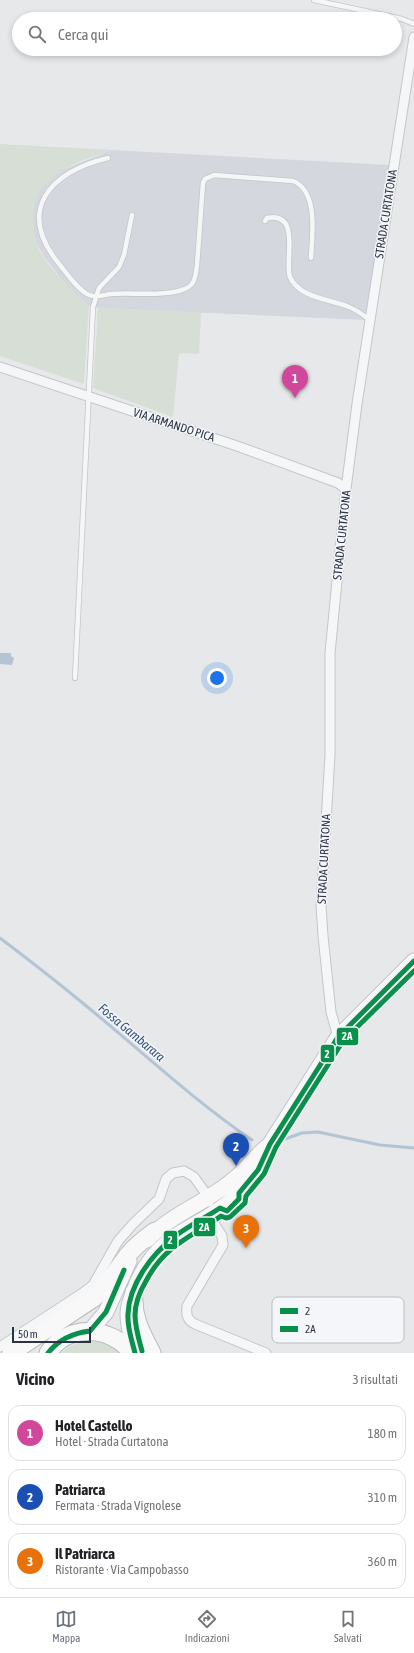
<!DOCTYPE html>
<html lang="it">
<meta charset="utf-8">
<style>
:root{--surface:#fff;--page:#f2f2f2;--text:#202124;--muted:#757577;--line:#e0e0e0;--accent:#6c737f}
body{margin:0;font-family:"Asap Condensed",sans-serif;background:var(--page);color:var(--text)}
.scale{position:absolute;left:12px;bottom:10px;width:79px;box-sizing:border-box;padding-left:4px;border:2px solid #2b3445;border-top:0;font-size:11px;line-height:14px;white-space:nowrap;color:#2b3445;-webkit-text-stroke:3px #f4f6f9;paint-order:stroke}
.you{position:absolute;left:217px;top:678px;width:14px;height:14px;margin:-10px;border:3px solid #fff;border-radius:50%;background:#1a73e8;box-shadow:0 0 0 6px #1a73e833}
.badge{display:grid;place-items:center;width:26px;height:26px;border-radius:50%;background:var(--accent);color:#fff;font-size:13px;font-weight:700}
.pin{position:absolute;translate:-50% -33px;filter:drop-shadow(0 1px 2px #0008)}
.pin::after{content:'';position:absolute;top:21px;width:14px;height:12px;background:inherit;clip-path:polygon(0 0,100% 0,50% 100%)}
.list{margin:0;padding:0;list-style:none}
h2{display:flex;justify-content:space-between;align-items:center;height:52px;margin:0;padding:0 16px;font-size:17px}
h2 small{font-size:13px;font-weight:400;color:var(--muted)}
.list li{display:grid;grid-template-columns:26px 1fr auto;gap:12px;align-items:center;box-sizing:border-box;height:56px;margin:0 8px 8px;padding:0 8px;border:1px solid var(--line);border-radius:12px}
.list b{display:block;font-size:15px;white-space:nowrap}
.list p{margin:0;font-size:13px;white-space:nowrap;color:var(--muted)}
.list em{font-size:13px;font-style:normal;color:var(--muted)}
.icon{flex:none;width:22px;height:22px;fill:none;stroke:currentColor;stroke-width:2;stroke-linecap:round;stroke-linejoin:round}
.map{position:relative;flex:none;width:414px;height:1353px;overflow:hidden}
.search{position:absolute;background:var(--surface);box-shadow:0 2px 6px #0003;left:12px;right:12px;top:12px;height:44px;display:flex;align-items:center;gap:10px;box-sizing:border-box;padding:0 14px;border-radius:22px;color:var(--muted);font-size:15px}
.sheet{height:244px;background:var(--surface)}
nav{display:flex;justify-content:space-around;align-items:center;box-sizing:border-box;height:56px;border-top:1px solid var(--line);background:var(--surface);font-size:11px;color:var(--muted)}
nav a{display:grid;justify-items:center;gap:2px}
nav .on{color:var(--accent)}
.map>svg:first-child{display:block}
.built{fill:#d4d7dd}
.green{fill:#d6ded6}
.water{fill:#b4c4d5}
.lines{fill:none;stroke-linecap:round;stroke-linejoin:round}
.stream{stroke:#b4c4d5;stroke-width:3}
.lane-casing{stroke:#c4c6c8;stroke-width:6}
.street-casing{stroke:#c4c6c8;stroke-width:11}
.primary-casing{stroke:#c2c5c8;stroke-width:17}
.highway-casing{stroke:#b8bbbf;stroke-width:19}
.lane{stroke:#f5f6f7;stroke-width:4.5}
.street{stroke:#f5f6f7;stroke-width:9}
.primary{stroke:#f8f8f8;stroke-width:15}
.highway{stroke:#f8f8f8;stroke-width:17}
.bus-1-casing{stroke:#f4f6f9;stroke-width:8}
.bus-2-casing{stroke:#f4f6f9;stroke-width:8}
.bus-1{stroke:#0a904b;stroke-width:5}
.bus-2{stroke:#0a904b;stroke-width:5}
.labels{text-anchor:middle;stroke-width:3;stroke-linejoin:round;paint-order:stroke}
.street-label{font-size:12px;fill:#2b3445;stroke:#f4f6f9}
.water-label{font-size:13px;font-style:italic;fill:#34527a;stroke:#f4f6f9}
.key{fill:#f4f6f9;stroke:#b8bcc3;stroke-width:1}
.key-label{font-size:11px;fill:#2b3445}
.line-badge{stroke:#f4f6f9;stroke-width:1.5}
.badge-label{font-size:11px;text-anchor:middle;font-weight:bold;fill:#fff}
</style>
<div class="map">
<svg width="414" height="1353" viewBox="0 0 414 1353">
<rect width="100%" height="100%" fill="#e6e8ea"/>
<path class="built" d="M111,150l279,15 -24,155 -268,-12 -9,-2 -23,-21 -21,-27 -10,-17 -3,-26 3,-16 5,-10 20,-18z"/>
<path class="green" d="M0,144l111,6c-16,6 -37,12 -51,22 -18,12 -30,28 -27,50 1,6 1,13 2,18 8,25 36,49 54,66l-5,78 -84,-28z
M98,308l103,4 -2,42 -20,-1 -6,64 -80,-29z
M91,1341l14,2 14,10h-58c9,-8 18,-11 30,-12z"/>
<path class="water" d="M0,653h11v3l3,2 -2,7 -12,-1z"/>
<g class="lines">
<path class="stream" d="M0,938c25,19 50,38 74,58 60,48 115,101 178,144
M285,1139l17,-6 16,-1 62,13 34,3"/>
<defs>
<path id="lane" d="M314,0l88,19 12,5
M108,158c-59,14 -93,53 -48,107 8,10 18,25 29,30 7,3 15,0 21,-1 21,-2 43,2 64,-2 5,-1 13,-3 17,-7 5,-5 5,-13 6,-20l6,-82 2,-4 9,-4 79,6c26,10 19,56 18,77
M265,221l2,-3c35,-7 17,44 23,59 9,21 40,22 59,30 8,3 14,8 21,13
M75,678l18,-371 6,-19 20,-21 5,-12 8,-40"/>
<path id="street" d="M0,367l240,80 98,36 8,6
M338,1037l-7,-25 -8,-76 -2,-31 9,-150v-102l16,-164 11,-85 57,-367
M209,1216l13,20 1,9 -36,61c-1,9 0,14 8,18l71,29
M0,1347l84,-55 9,-7 25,-44 15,-17 26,-25 7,-20 7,-6 11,-2 10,6 15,21v4"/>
<path id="primary" d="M147,1240c24,-26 59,-37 86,-60 13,-10 22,-24 35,-34
M90,1331l16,-19 23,-51
M135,1353c-3,-13 -7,-26 -7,-39 0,-8 3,-16 6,-23 5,-14 13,-28 23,-39 13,-15 32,-24 49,-34 28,-17 56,-42 64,-74l68,-107 76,-76"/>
<path id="highway" d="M134,1292c-2,24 7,40 18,61
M11,1353l83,-55c13,-12 22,-28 33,-42 8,-10 18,-18 28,-25
M48,1353c20,-30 63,-27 84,0"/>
</defs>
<use href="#lane" class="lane-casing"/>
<use href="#street" class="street-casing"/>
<use href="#primary" class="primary-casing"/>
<use href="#highway" class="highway-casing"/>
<use href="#lane" class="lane"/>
<use href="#street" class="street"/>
<use href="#primary" class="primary"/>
<use href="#highway" class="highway"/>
<defs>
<path id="bus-1" d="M90,1331l16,-19 18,-42
M48,1353c11,-14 25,-20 42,-22
M135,1353c-3,-12 -8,-26 -7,-39 1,-29 23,-59 46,-77 14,-11 31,-19 46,-29l7,3 12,-12v-6l19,-23 12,-26 68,-107 76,-76"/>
<path id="bus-2" d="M142,1351c-3,-11 -7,-24 -7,-36 0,-12 5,-24 11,-34 19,-36 44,-43 75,-65l5,2 4,-1 15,-14 1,-7 18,-22 12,-27 67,-106 71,-70"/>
</defs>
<use href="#bus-1" class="bus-1-casing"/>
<use href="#bus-2" class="bus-2-casing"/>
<use href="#bus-1" class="bus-1"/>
<use href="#bus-2" class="bus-2"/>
</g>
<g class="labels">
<g class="street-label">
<text transform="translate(386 214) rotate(-81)" y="4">STRADA CURTATONA</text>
<text transform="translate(174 425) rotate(18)" y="4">VIA ARMANDO PICA</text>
<text transform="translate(342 535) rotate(-84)" y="4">STRADA CURTATONA</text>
<text transform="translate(324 859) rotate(-87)" y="4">STRADA CURTATONA</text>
</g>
<g class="water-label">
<text transform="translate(132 1032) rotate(40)" y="5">Fossa Gambarara</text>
</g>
</g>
<rect x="272" y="1297" width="132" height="46" rx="6" class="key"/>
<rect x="280" y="1308" width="18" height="6" fill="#0a904b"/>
<rect x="280" y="1326" width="18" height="6" fill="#0a904b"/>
<g class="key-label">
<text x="305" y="1315">2</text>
<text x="305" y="1333">2A</text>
</g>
<g class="line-badge">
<rect x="336" y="1027" width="23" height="19" rx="4" fill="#0a904b"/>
<rect x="320" y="1044" width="15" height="19" rx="4" fill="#0a904b"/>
<rect x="193" y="1217" width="23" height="20" rx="4" fill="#0a904b"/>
<rect x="163" y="1230" width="15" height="20" rx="4" fill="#0a904b"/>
</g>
<g class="badge-label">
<text x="347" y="1040">2A</text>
<text x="327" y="1058">2</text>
<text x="204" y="1231">2A</text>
<text x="170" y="1244">2</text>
</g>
</svg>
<div class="scale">50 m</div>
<div class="you"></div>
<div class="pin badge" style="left:295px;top:398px;background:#d1479c">1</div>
<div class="pin badge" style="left:236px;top:1166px;background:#1a4fb4">2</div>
<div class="pin badge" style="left:246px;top:1248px;background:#e8710a">3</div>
<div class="search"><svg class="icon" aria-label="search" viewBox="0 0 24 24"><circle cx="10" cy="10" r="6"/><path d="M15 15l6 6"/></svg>Cerca qui</div>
</div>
<section class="sheet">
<h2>Vicino<small>3 risultati</small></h2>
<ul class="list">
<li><span class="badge" style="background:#d1479c">1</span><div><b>Hotel Castello</b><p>Hotel · Strada Curtatona</p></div><em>180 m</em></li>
<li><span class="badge" style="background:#1a4fb4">2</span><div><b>Patriarca</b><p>Fermata · Strada Vignolese</p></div><em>310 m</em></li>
<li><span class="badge" style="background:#e8710a">3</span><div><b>Il Patriarca</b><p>Ristorante · Via Campobasso</p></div><em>360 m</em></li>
</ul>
</section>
<nav>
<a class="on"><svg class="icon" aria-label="map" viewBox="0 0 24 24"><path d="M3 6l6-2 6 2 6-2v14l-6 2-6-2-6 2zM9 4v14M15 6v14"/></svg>Mappa</a>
<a><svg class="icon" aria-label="directions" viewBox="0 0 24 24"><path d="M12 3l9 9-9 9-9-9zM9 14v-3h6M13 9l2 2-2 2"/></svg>Indicazioni</a>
<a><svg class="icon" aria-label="saved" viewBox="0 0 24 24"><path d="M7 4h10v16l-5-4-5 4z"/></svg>Salvati</a>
</nav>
